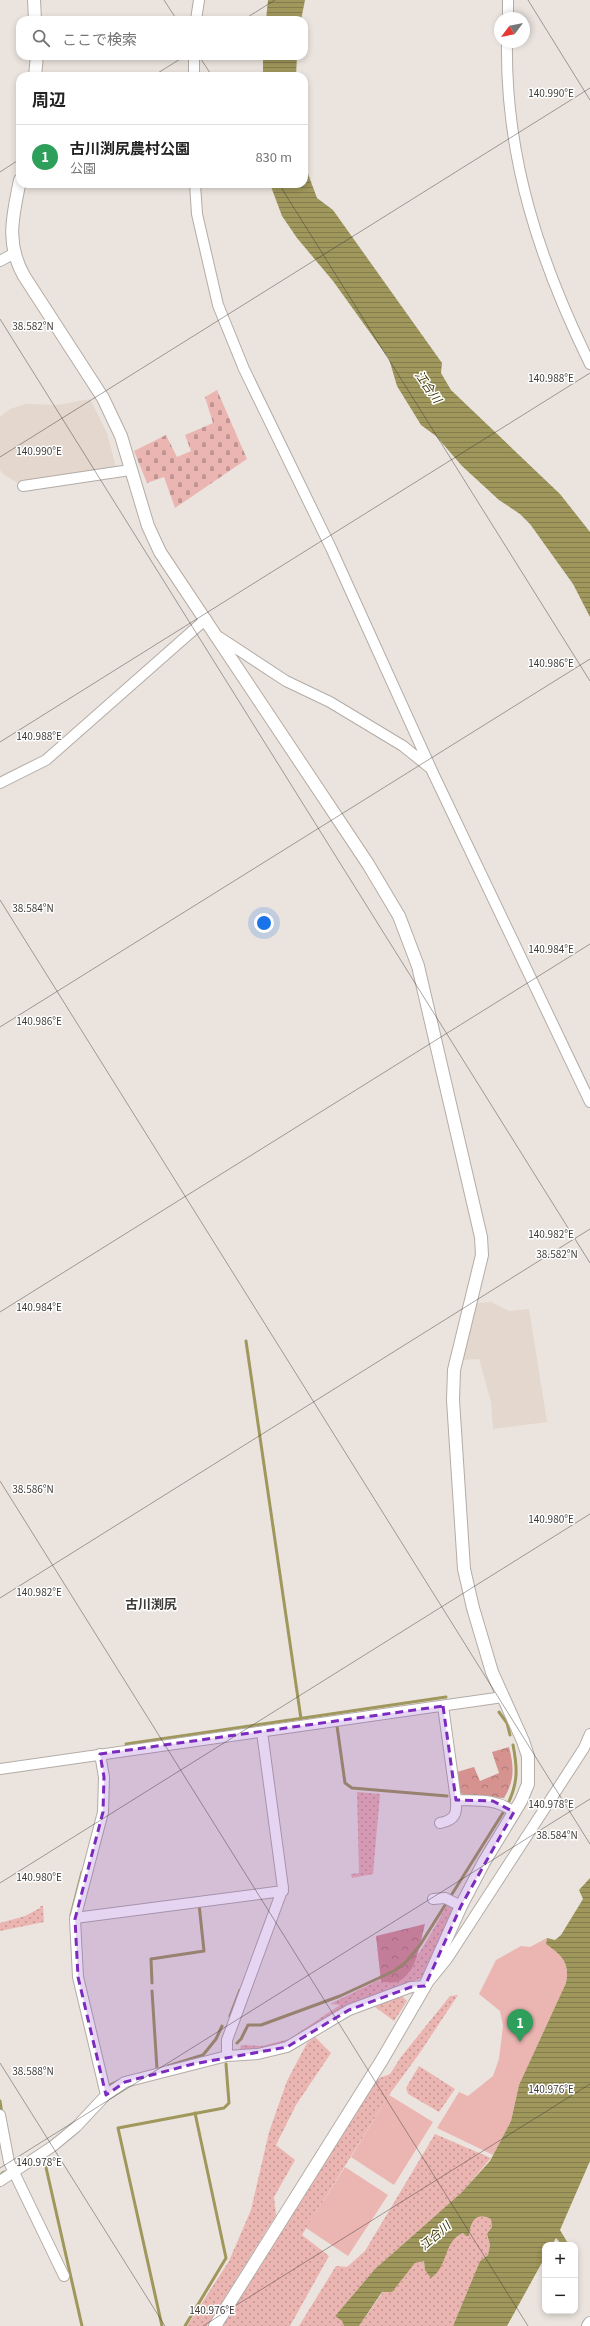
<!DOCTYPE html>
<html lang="ja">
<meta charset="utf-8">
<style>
:root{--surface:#fff;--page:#f6f6f6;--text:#222;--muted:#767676;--line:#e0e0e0;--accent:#111827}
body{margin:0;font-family:Georgia,"Noto Sans JP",serif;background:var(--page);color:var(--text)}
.controls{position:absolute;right:12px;bottom:12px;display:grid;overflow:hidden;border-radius:8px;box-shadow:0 2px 6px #0003}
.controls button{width:36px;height:36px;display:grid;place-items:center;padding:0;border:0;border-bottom:1px solid var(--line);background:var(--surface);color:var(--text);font:20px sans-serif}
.compass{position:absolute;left:494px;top:12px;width:36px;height:36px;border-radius:50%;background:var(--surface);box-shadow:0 2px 6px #0003;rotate:238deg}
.you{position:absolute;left:264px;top:923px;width:14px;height:14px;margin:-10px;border:3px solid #fff;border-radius:50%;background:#1a73e8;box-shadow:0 0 0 6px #1a73e833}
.badge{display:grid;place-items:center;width:26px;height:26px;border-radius:50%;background:var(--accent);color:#fff;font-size:13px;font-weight:700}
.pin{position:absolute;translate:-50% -33px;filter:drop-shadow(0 1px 2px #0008)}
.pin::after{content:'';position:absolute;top:21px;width:14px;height:12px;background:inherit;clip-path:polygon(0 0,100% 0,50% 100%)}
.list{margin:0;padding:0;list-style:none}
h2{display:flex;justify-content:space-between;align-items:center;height:52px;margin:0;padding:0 16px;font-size:17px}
h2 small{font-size:13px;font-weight:400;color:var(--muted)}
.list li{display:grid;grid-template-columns:26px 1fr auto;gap:12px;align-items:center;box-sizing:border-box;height:64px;padding:0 16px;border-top:1px solid var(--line)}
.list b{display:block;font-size:15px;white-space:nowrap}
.list p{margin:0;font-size:13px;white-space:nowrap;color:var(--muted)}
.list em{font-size:13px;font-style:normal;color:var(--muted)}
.icon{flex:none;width:22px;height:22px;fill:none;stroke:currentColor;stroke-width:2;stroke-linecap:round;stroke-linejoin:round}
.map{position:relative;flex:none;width:590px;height:2326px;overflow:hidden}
.search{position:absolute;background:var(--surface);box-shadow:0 2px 6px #0003;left:16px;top:16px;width:292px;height:44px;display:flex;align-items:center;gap:10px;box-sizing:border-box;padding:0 14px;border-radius:12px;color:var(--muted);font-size:15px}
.panel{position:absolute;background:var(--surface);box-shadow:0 2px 6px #0003;left:16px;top:72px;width:292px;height:116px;border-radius:12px}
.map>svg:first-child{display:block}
.built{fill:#e4d7cd}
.grass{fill:url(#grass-dots)}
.forest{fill:url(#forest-crowns)}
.cemetery{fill:url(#cemetery-stones)}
.park{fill:#ebb5b2}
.water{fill:url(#water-rules)}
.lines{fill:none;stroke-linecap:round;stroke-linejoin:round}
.stream{stroke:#9f975b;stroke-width:3}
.minor-casing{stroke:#b3aca7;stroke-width:12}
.tertiary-casing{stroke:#b3aca7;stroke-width:14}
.minor{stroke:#fff;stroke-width:10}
.tertiary{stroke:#fff;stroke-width:12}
.marked{fill:#7b2cbf;fill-opacity:0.2;stroke:#7b2cbf;stroke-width:3;stroke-dasharray:8 5;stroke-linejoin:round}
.ticks{fill:none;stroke:#3d3a38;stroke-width:1;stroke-opacity:0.45}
.labels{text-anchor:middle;stroke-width:3;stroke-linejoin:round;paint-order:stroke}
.water-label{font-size:12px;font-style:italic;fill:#3c3602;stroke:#fff}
.quarter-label{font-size:13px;font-weight:bold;fill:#3d3a38;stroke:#fff}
.ticks-label{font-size:10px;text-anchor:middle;fill:#3d3a38;stroke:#fff;stroke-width:3;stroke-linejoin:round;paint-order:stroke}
</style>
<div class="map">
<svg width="590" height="2326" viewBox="0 0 590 2326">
<defs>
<pattern id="grass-dots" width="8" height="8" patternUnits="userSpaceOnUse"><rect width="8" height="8" fill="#ebb5b2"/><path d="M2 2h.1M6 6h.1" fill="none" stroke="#c09492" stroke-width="1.8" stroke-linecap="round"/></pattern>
<pattern id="forest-crowns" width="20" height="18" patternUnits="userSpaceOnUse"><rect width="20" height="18" fill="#d5928f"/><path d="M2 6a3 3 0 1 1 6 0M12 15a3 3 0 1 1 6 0" fill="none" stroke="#ae7876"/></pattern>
<pattern id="cemetery-stones" width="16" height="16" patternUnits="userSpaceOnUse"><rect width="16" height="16" fill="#ebb5b2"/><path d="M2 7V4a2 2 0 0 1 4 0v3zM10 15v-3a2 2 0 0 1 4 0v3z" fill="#c09492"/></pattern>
<pattern id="water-rules" width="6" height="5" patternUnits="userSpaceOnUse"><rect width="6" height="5" fill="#9f975b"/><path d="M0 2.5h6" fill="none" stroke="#837c4c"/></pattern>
</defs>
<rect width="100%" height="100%" fill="#ebe4de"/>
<path class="built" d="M90,399l17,34 9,34 -98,16 -15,-9 -3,-4v-53l10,-8 16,-5 31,1z
M491,1302l18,9 20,-2 18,113 -54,7 -2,-27 -12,-43 -18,1 15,-57z"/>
<path class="grass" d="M357,1792l23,2 -7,80 -21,4 -1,-4 8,-1z
M448,1903l8,3 -34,72 -27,9 -45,20 -56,34 -32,8 -22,1 1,-5 21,1 27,-7 51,-34 -10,-1 51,-25 -1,3h17c21,-23 36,-52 51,-79z
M40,1906h3l1,16 -44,9v-8l25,-7 15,-8z
M400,1994l7,7 -13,20 -19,-14z
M458,1995l-39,59 -30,41 -87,140 27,21 -39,70h-68l155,-247 13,-5 11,-17 49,-61z
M315,2037l16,16 -35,52 -20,40 19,15 -21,37 2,18 -69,111h-20l42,-65 22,-51 18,-78 18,-51 20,-38z
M419,2066l36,23 -16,23 -31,-18 -2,-6z
M435,2134l56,24 -30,35 -86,76 -40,47 7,5 2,5h-45l37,-60 11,1 18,-16z
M483,2215l8,4 1,8 -5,8 3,10 -2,10 -8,6 -27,65h-94l24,-34 9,-1 23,-28 9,-2 1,9 30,-33 8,-4 3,2c3,-9 7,-18 17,-20z"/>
<path class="forest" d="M509,1747c5,19 6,33 -5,51l-41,-3 -4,-4 -2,-19 17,-5 6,14 19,-8 -7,-21z
M425,1924c-5,18 -8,50 -28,58 -4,1 -11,0 -16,0l-5,-46z"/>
<path class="cemetery" d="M217,390l30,69 -72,49 -11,-31 -17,6 -13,-32 32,-16 11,22 14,-6 -6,-16 28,-12 -8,-26z"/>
<path class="park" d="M547,1938l-1,6c16,12 24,18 20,39l-47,102 -8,36 -18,34 -56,-27 22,-36 9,4 25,-20 6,-17 4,-33 -3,-15 -21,-17 17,-34 25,-14 9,1z
M389,2095l44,27 -39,63 -43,-28z
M345,2167l43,28 -40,61 -42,-28z"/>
<path class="water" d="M268,0h37l-4,20h-35z
M263,56h34l-1,20h-33z
M304,163l13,35 16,12 109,153 -1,10 10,17 109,104 30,38v85l-17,-33 -43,-60 -10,-10 -21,-14 -37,-34 -26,-30 -15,-11 -24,-39 -8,-27 -56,-78 -36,-43 -15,-22 -12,-32h34z
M590,1878v283l-30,69 9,15h-7l-6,-7 -4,7h-7v12l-38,69h-54l27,-65 8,-6 2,-10 -3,-11 5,-7 -1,-8c-15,-8 -21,3 -22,17h-3l-3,-3c-20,8 -14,33 -32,45l-6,-8 -1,-9 -9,2 -23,29h-10l-23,34h-15l-2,-5 -7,-5 40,-47 86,-76 29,-32 21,-40 8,-36 47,-102c4,-21 -4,-27 -20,-39l1,-6 8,2 6,-5 22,-36 -4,-9z"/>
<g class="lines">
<path class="stream" d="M246,1341l55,378
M499,1712l8,11 3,12
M337,1726l8,57 7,5 95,8
M126,1744l320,-47
M71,1915l11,-43
M152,1983l-1,-24 53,-8 -5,-47
M152,1991l5,78
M230,2016l10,-26
M237,2043l4,-4 7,-14h13l79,-29 54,-25 12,-9 14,-17 86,-137c12,-24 12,-38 7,-63
M168,2066l35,-11 13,-16 6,-13
M108,2086l16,-8
M0,2101l2,13
M45,2163l37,163
M0,2175l4,-3
M162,2326l-44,-198 106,-20 5,-5 -3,-39
M185,2326l41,-68 -31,-145"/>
<defs>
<path id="minor" d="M508,18v-18
M196,20l3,-20
M507,42c-2,116 33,220 83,322
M194,76v-20
M195,184l2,30 21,91 26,64 87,179 102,225 157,329
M0,261l13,-7
M23,486l107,-16
M219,637l67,44 44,21 73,44 26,21
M0,783l46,-23 160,-141
M443,1706l13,94c22,1 39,-2 58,12
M100,1754l4,23 -1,35 -28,107 3,58 28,118
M0,1769l503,-72
M440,1823c15,-3 17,-9 16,-23
M433,1899l12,-1 16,8
M75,1918l208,-27
M227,2056v-16l56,-152 -21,-156
M0,2115l9,47 55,114
M0,2181l53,-35 23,-19 30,-32 19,-13 102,-26 31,-2 29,-7 62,-37 62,-23 14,-1 22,-27 137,-211 6,-14"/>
<path id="tertiary" d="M34,0l1,20
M35,76l2,-20
M20,180c-7,36 -15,62 4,96l79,122 18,38 27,90 12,26 208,312 31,52 19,50 63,271 1,18 -28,115 -1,30 11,169 9,39 19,64 31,69 5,15v28l-7,17 -37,61 -23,44 -36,80 -43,74 -167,266
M588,2326l2,-3"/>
</defs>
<use href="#minor" class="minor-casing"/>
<use href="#tertiary" class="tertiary-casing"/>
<use href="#minor" class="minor"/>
<use href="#tertiary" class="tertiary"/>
</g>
<path class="marked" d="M443,1706l13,94 37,1 21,11 -53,94 -36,80 -14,1 -62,23 -62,37 -94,17 -68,18 -19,13 -28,-118 -3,-58 28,-107 1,-35 -4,-23z"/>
<path class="ticks" d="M164,0l13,20M528,0l62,100M243,20l32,-20M199,56l13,20M153,76l32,-20M0,172l20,-13M279,184l311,497M0,319l590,944M0,457l590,-369M0,742l590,-369M0,900l590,944M0,1027l590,-368M0,1312l590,-368M0,1481l528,845M0,1598l590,-369M0,1883l590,-369M0,2063l165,263M0,2168l590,-369M203,2326l387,-242"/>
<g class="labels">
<g class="water-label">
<text transform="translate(428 387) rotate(55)" y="4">江合川</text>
<text transform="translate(435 2236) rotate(-41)" y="4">江合川</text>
</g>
<g class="quarter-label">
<text x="151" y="1609">古川渕尻</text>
</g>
</g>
<g class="ticks-label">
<text x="551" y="97">140.990°E</text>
<text x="33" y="330">38.582°N</text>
<text x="551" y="382">140.988°E</text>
<text x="39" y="455">140.990°E</text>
<text x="551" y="667">140.986°E</text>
<text x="39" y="740">140.988°E</text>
<text x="33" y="912">38.584°N</text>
<text x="551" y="953">140.984°E</text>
<text x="39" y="1025">140.986°E</text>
<text x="551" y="1238">140.982°E</text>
<text x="557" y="1258">38.582°N</text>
<text x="39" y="1311">140.984°E</text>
<text x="33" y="1493">38.586°N</text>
<text x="551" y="1523">140.980°E</text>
<text x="39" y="1596">140.982°E</text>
<text x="551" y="1808">140.978°E</text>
<text x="557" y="1839">38.584°N</text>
<text x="39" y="1881">140.980°E</text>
<text x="33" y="2075">38.588°N</text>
<text x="551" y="2093">140.976°E</text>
<text x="39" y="2166">140.978°E</text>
<text x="212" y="2314">140.976°E</text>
</g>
</svg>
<div class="controls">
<button>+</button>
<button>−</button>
</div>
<svg class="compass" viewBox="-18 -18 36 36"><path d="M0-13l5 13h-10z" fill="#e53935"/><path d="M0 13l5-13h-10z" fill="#767676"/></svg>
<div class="you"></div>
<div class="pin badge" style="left:520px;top:2042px;background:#2e9e5b">1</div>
<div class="search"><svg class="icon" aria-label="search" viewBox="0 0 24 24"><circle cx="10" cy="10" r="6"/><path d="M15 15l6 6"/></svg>ここで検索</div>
<section class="panel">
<h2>周辺<small></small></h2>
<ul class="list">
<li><span class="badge" style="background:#2e9e5b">1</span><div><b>古川渕尻農村公園</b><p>公園</p></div><em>830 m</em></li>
</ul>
</section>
</div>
